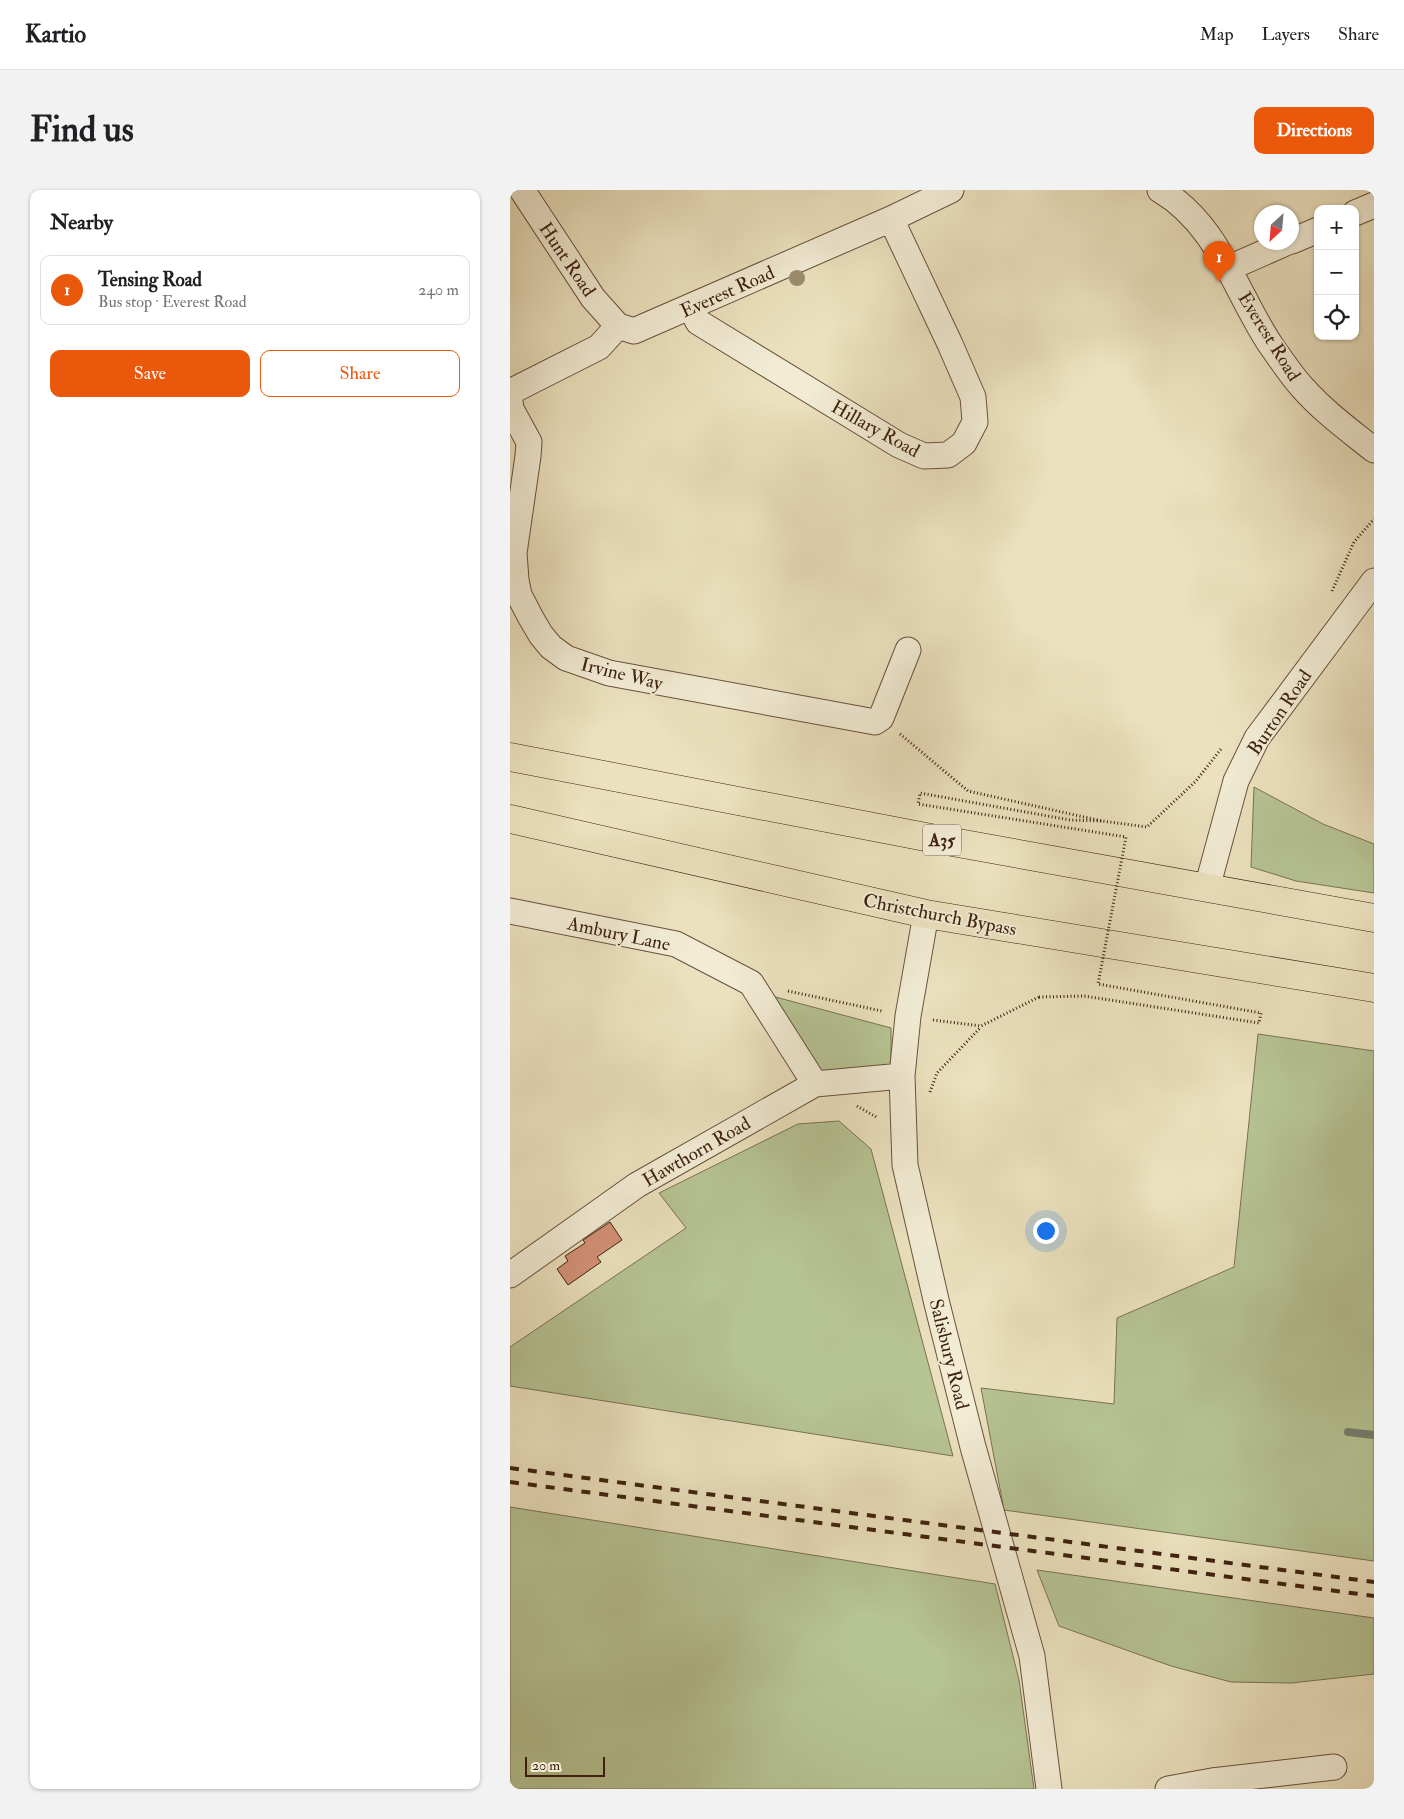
<!DOCTYPE html>
<meta charset="utf-8">
<style>
:root{--surface:#fff;--page:#f2f2f2;--text:#202124;--muted:#757577;--line:#e0e0e0;--accent:#ea580c}
body{margin:0;font-family:"IM FELL Double Pica",serif;background:var(--page);color:var(--text)}
.controls{position:absolute;right:15px;top:15px;display:grid;overflow:hidden;border-radius:10px;box-shadow:0 1px 4px #0004}
.controls button{width:45px;height:45px;display:grid;place-items:center;padding:0;border:0;border-bottom:1px solid var(--line);background:var(--surface);color:var(--text);font:25px sans-serif}
.compass{position:absolute;left:744px;top:15px;width:45px;height:45px;border-radius:50%;background:var(--surface);box-shadow:0 1px 4px #0004;rotate:206deg}
.scale{position:absolute;left:15px;bottom:12px;width:80px;box-sizing:border-box;padding-left:5px;border:2px solid #3e2110;border-top:0;font-size:14px;line-height:18px;white-space:nowrap;color:#3e2110;-webkit-text-stroke:4px #f2ecd5;paint-order:stroke}
.you{position:absolute;left:535px;top:1040px;width:18px;height:18px;margin:-12px;border:4px solid #fff;border-radius:50%;background:#1a73e8;box-shadow:0 0 0 8px #1a73e833}
.badge{display:grid;place-items:center;width:32px;height:32px;border-radius:50%;background:var(--accent);color:#fff;font-size:16px;font-weight:700}
.pin{position:absolute;translate:-50% -41px;filter:drop-shadow(0 1px 2px #0008)}
.pin::after{content:'';position:absolute;top:26px;width:18px;height:15px;background:inherit;clip-path:polygon(0 0,100% 0,50% 100%)}
.list{margin:0;padding:0;list-style:none}
h2{display:flex;justify-content:space-between;align-items:center;height:65px;margin:0;padding:0 20px;font-size:21px}
h2 small{font-size:16px;font-weight:400;color:var(--muted)}
.list li{display:grid;grid-template-columns:32px 1fr auto;gap:15px;align-items:center;box-sizing:border-box;height:70px;margin:0 10px 10px;padding:0 10px;border:1px solid var(--line);border-radius:10px}
.list b{display:block;font-size:19px;white-space:nowrap}
.list p{margin:0;font-size:16px;white-space:nowrap;color:var(--muted)}
.list em{font-size:16px;font-style:normal;color:var(--muted)}
.actions{display:flex;gap:10px;padding:15px 20px}
.actions a{flex:1;padding:11px 0;border:1px solid var(--accent);border-radius:10px;text-align:center;font-size:18px;color:var(--accent)}
.actions .main{background:var(--accent);color:#fff}
.icon{flex:none;width:28px;height:28px;fill:none;stroke:currentColor;stroke-width:2;stroke-linecap:round;stroke-linejoin:round}
.map{position:relative;flex:none;width:864px;height:1599px;overflow:hidden;border-radius:10px}
header{display:flex;align-items:center;gap:30px;box-sizing:border-box;height:70px;padding:0 25px;background:var(--surface);border-bottom:1px solid var(--line)}
header strong{font-size:24px}
nav{display:flex;gap:28px;margin-inline-start:auto;font-size:18px}
.intro{display:flex;align-items:center;justify-content:space-between;box-sizing:border-box;height:120px;padding:0 30px}
h1{margin:0;font-size:35px}
.button{padding:12px 22px;border-radius:10px;background:var(--accent);color:#fff;font-size:18px;font-weight:700}
main{display:flex;gap:30px;padding:0 30px}
aside{flex:1;background:var(--surface);border-radius:10px;box-shadow:0 1px 4px #0004}
.map>svg:first-child{display:block}
.green{fill:#b6c393;stroke:#7a7252}
.lines{fill:none;stroke-linecap:round;stroke-linejoin:round}
.stream{stroke:#757f6e;stroke-width:8}
.building{fill:#d39075;stroke:#3e2110}
.minor-casing{stroke:#69513c;stroke-width:27}
.primary-casing{stroke:#3e2110;stroke-width:29}
.path{stroke:#3e2110;stroke-width:3;stroke-dasharray:1 2.5;stroke-linecap:butt}
.minor{stroke:#f2ecd5;stroke-width:25}
.primary{stroke:#ebe1be;stroke-width:28}
.rail{stroke:#3e2110;stroke-width:4;stroke-dasharray:9 9;stroke-linecap:butt}
.path-bridge{stroke:#3e2110;stroke-width:3;stroke-dasharray:1 2.5;stroke-linecap:butt}
.tree{fill:#9c8e70}
.labels{text-anchor:middle;stroke-width:4;stroke-linejoin:round;paint-order:stroke}
.shield{fill:#f2ecd5;stroke:#745e4b;stroke-width:1}
.shield-label{font-size:18px;font-weight:bold;fill:#3e2110}
.street-label{font-size:19px;fill:#3e2110;stroke:#f2ecd5}
</style>
<header>
<strong>Kartio</strong>
<nav><a>Map</a><a>Layers</a><a>Share</a></nav>
</header>
<div class="intro"><h1>Find us</h1><a class="button">Directions</a></div>
<main>
<aside>
<h2>Nearby<small></small></h2>
<ul class="list">
<li><span class="badge">1</span><div><b>Tensing Road</b><p>Bus stop · Everest Road</p></div><em>240 m</em></li>
</ul>
<div class="actions"><a class="main">Save</a><a>Share</a></div>
</aside>
<div class="map">
<svg width="864" height="1599" viewBox="0 0 864 1599">
<rect width="100%" height="100%" fill="#ebe1be"/>
<filter id="stains"><feTurbulence type="fractalNoise" baseFrequency=".004" numOctaves="4"/><feColorMatrix values="0 0 0 0 .2 0 0 0 0 .09 0 0 0 0 .02 0 0 0 .5 -.17"/></filter>
<radialGradient id="worn" r=".72"><stop offset=".6" stop-color="#630" stop-opacity="0"/><stop offset="1" stop-color="#630" stop-opacity=".3"/></radialGradient>
<path class="green" d="M744,597l69,37 51,20v49l-78,-12 -45,-14z
M258,805l123,33v42l-73,3z
M748,844l116,17v510l-370,-51 -23,-122 133,16 3,-86 117,-51z
M329,931l32,28 82,307 -443,-70v-39l176,-119 -27,-35 139,-69z
M0,1317l485,77 24,96 15,109h-524z
M527,1380l337,48v56l-83,9 -60,-1 -60,-16 -112,-40z"/>
<g class="lines">
<path class="stream" d="M838,1242l26,3"/>
</g>
<path class="building" d="M100,1032l12,18 -25,17 4,5 -33,23 -11,-16 11,-8 -3,-5 20,-13 -2,-3z"/>
<g class="lines">
<defs>
<path id="minor" d="M12,0l71,108 25,28 16,5 257,-112 60,-29
M650,0c58,34 75,101 110,154 10,14 20,30 32,43 21,24 47,43 72,63
M845,23l19,-8
M782,51l26,-11
M719,78l59,-26
M181,117l7,15 201,123 25,11 24,-1 16,-12 11,-21 -2,-25 -23,-53 -59,-125
M0,202l89,-45 19,-21
M0,211l1,8 18,33 -1,14 -14,97 2,27 3,15 12,23 10,17 10,12 15,11 43,15 266,49 6,-4 27,-68
M697,698l29,-107 21,-43 117,-157
M0,721l166,33 75,39 64,101
M416,724l-18,102 -6,60 3,89 32,139 36,143 59,209 17,133
M0,1085l127,-90 178,-101 87,-8
M658,1599l44,-8 122,-14"/>
<path id="primary" d="M0,567l426,82 438,79
M0,629l416,95 448,74"/>
</defs>
<use href="#minor" class="minor-casing"/>
<use href="#primary" class="primary-casing"/>
<path class="path" d="M822,401l22,-49 20,-23
M390,544l68,57 134,30 45,6 49,-46 25,-32
M278,801l94,20
M423,830l48,6 58,-29
M420,902l7,-19 44,-46
M347,916l21,12"/>
<use href="#minor" class="minor"/>
<use href="#primary" class="primary"/>
<path class="rail" d="M0,1278l864,114
M0,1292l864,114"/>
<path class="path-bridge" d="M529,807l45,-1 175,27 2,-10 -163,-29 28,-147 -208,-33 2,-11 150,27 32,1"/>
</g>
<circle class="tree" cx="287" cy="88" r="8"/>
<g class="labels">
<rect class="shield" x="413" y="634.5" width="38" height="31" rx="4"/>
<g class="shield-label">
<text x="432" y="656">A35</text>
</g>
<g class="street-label">
<text transform="translate(58 69) rotate(56)" y="7">Hunt Road</text>
<text transform="translate(217 101) rotate(-24)" y="7">Everest Road</text>
<text transform="translate(760 146) rotate(58)" y="7">Everest Road</text>
<text transform="translate(366 238) rotate(29)" y="7">Hillary Road</text>
<text transform="translate(112 483) rotate(14)" y="7">Irvine Way</text>
<text transform="translate(769 522) rotate(-56)" y="7">Burton Road</text>
<text transform="translate(430 724) rotate(11)" y="7">Christchurch Bypass</text>
<text transform="translate(109 743) rotate(12)" y="7">Ambury Lane</text>
<text transform="translate(186 961) rotate(-30)" y="7">Hawthorn Road</text>
<text transform="translate(440 1164) rotate(76)" y="7">Salisbury Road</text>
</g>
</g>
<rect width="100%" height="100%" filter="url(#stains)"/>
<rect width="100%" height="100%" fill="url(#worn)"/>
</svg>
<div class="controls">
<button>+</button>
<button>−</button>
<button><svg class="icon" aria-label="locate" viewBox="0 0 24 24"><circle cx="12" cy="12" r="6"/><path d="M12 2v4M12 18v4M2 12h4M18 12h4"/></svg></button>
</div>
<svg class="compass" viewBox="-18 -18 36 36"><path d="M0-13l5 13h-10z" fill="#e53935"/><path d="M0 13l5-13h-10z" fill="#757577"/></svg>
<div class="scale">20 m</div>
<div class="you"></div>
<div class="pin badge" style="left:709px;top:92px">1</div>
</div>
</main>
